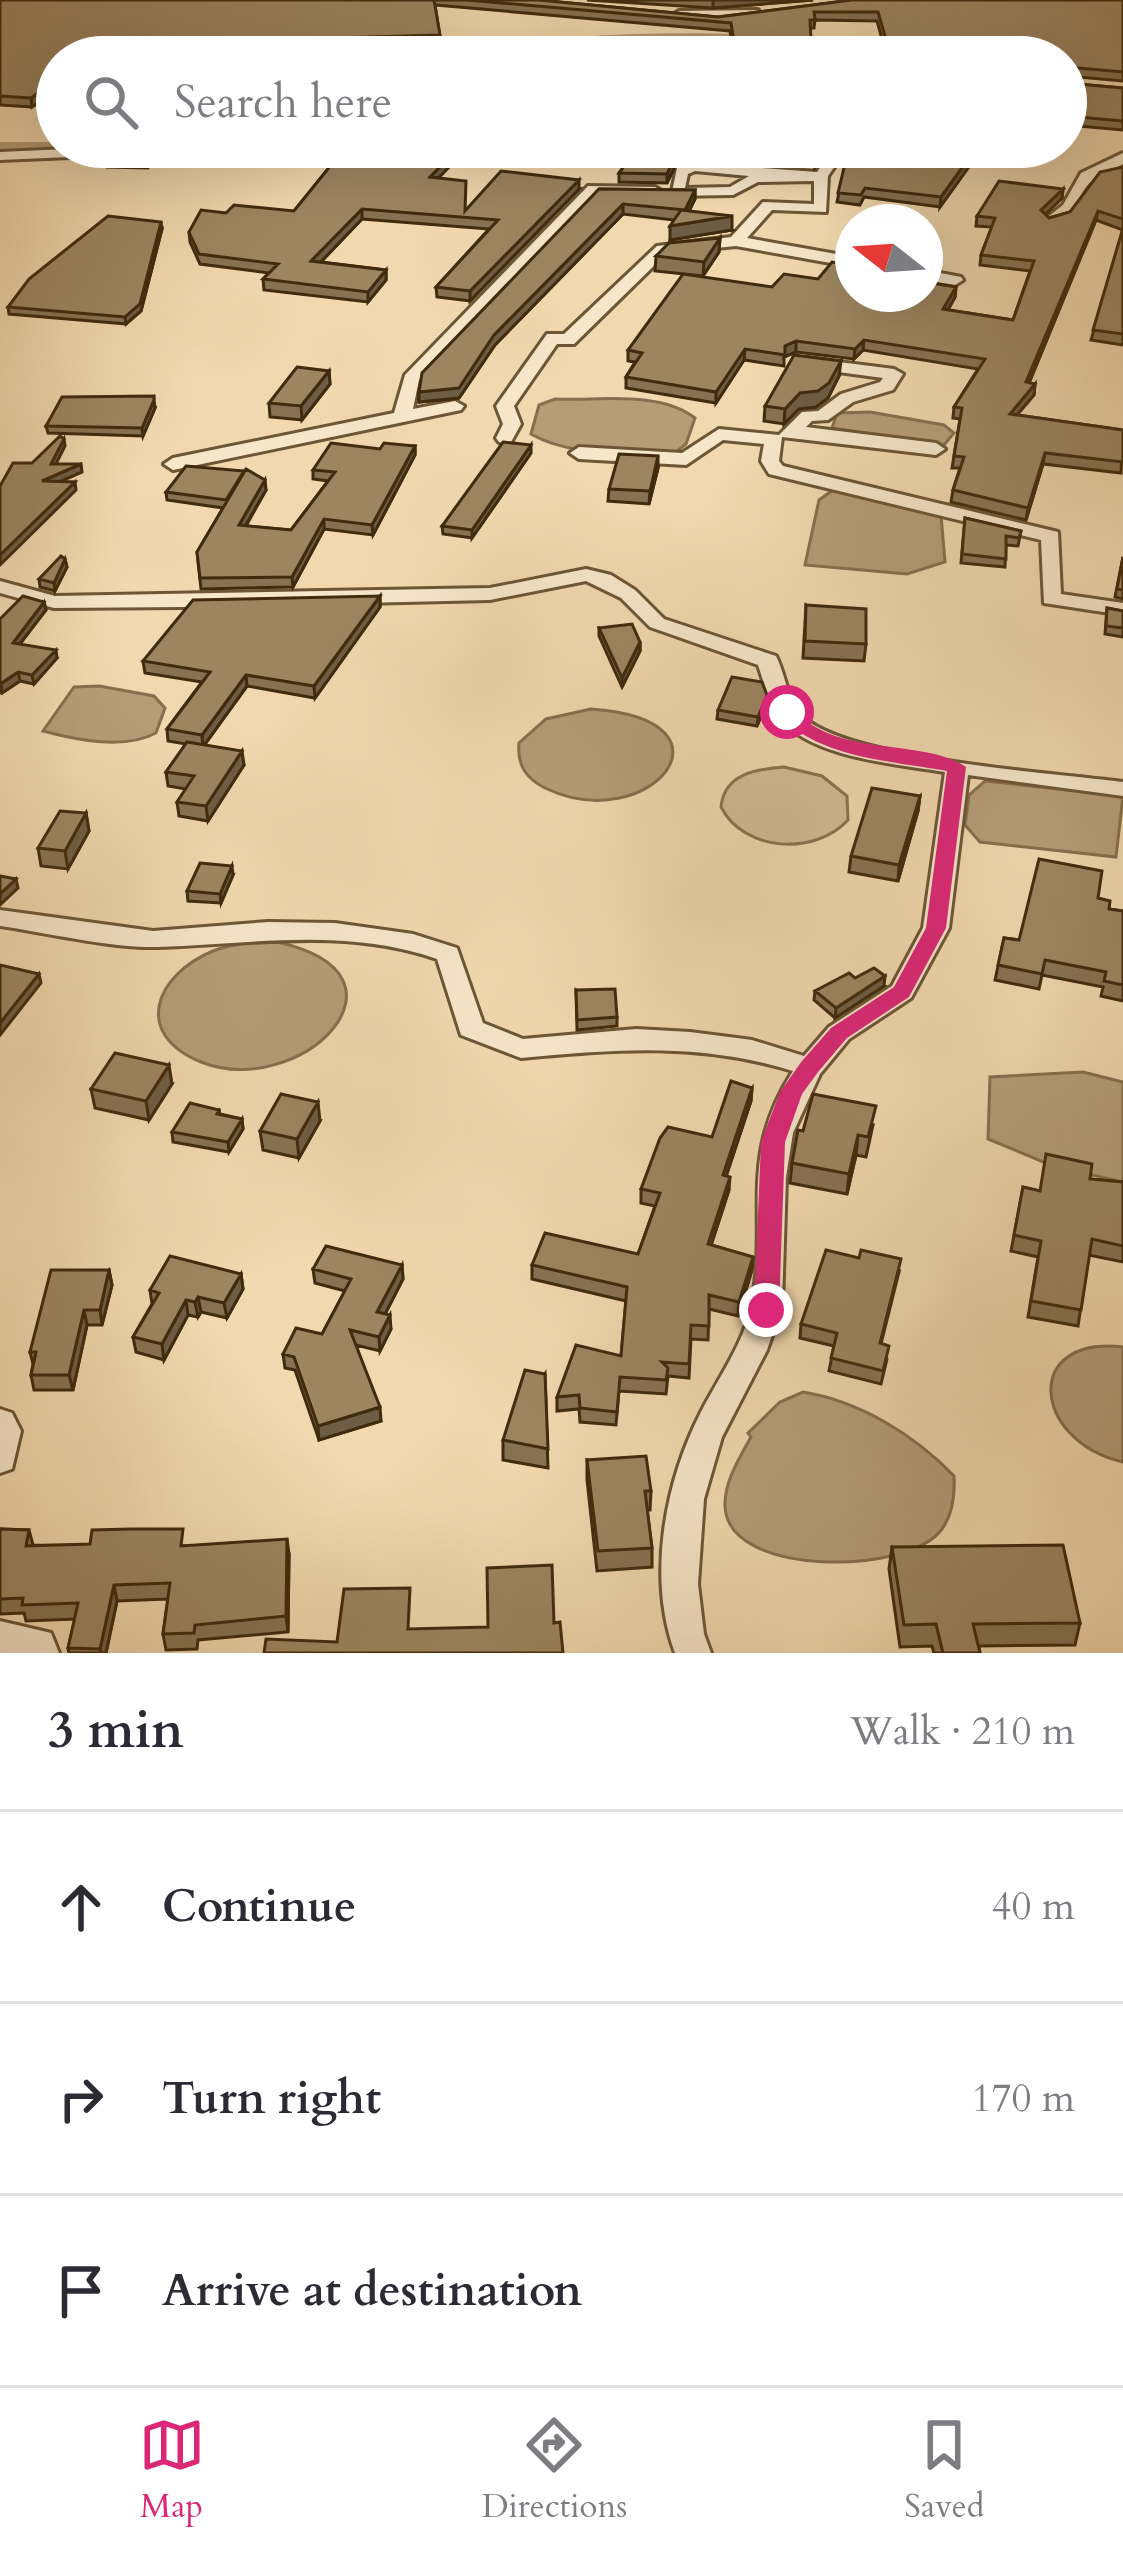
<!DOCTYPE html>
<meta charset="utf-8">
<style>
:root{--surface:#fff;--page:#f2f2f3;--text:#2b2b33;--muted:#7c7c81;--line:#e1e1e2;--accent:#db2777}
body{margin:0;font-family:Cardo,serif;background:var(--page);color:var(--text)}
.compass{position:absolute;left:835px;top:204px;width:108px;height:108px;border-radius:50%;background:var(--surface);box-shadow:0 12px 48px #0002;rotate:287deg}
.stop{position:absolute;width:36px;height:36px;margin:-27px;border:9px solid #db2777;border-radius:50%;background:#fff}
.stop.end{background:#db2777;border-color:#fff;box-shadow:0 3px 12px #0008}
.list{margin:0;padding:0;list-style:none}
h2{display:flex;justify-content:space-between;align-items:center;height:156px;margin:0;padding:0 48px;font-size:51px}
h2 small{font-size:39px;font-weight:400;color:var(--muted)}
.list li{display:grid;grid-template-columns:78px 1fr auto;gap:36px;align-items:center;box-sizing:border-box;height:192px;padding:0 48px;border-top:3px solid var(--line)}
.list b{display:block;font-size:45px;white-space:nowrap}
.list em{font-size:39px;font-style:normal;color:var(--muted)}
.icon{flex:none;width:66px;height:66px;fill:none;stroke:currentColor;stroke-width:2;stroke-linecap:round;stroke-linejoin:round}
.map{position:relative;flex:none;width:1123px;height:1653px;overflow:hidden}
.search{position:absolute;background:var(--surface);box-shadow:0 12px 48px #0002;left:36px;right:36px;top:36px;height:132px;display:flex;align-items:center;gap:30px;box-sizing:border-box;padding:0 42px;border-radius:66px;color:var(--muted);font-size:45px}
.sheet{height:732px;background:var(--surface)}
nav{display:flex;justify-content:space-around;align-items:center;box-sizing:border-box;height:168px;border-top:3px solid var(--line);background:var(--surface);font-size:33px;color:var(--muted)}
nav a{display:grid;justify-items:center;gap:6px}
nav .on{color:var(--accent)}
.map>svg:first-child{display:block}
.green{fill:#d3bb93;stroke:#8a7350;stroke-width:3}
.water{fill:#b59d78;stroke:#866f4e;stroke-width:3}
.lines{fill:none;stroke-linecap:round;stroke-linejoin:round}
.canal{fill:#b59d78;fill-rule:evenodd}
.minor-casing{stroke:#6c5636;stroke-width:6}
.minor{fill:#f6e6ca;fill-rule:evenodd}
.wall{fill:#867253;stroke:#402b0e;stroke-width:3}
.shaded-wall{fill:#6d5d44;stroke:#402b0e;stroke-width:3}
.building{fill:#9c8561;stroke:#402b0e;stroke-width:3}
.route{fill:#db2777}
</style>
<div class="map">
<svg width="1123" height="1653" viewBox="0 0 1123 1653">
<rect width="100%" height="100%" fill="#f1d8ae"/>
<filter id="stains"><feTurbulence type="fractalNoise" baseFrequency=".00167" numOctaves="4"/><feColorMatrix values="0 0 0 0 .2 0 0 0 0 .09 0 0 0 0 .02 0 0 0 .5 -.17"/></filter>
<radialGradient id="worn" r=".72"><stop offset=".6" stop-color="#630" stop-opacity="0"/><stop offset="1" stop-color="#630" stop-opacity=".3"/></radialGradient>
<path class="green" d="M784,767l38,9 25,20 1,24c-33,36 -104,32 -127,-13 3,-33 35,-38 63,-40z"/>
<path class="water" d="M555,399c43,2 104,-9 140,19l-9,26 -14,11c-44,-3 -102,2 -141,-21l8,-29z
M870,412l74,13 10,8 -10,12 -14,-1 -98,-16 5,-15z
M836,488l105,27 4,47 -38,12 -102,-9 14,-65z
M99,686l55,10 11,12 -9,25c-32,17 -79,7 -113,-2l31,-44z
M591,709c157,11 58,129 -46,79 -20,-10 -28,-24 -26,-45l27,-24z
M985,781l138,15 -7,61 -136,-15 -15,-17 4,-30z
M277,942c151,33 23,159 -76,120 -69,-28 -46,-87 12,-111 20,-8 42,-8 64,-9z
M1083,1072l40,10v100l-70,-16 -65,-27 2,-62z
M1123,1347v115c-91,-21 -101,-127 0,-115z
M803,1392c56,9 112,43 151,84 1,19 -1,38 -12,53 -33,46 -215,49 -217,-23 -1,-24 15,-49 26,-69l-3,-4 32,-31z"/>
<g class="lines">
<path class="canal" d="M787,35l114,10 47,12 -199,-12 -164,4 -89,8c45,-31 231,-23 291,-22z
M0,142h57v5h35l-10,6 -82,1z"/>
<defs>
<path id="minor" d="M758,10l4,7 -83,2 -6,-4 6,-4z
M597,53h127l6,4h-139z
M112,147h106l-7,4 -211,9v-8z
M834,147h14l-20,29 -2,36 -54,-2 -25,28 106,19v10l-117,-21 -69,7 -93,91h-17l-43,62 7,18 -10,18 -6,1 -6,-1 -3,-4 7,-14 -7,-18 51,-72h17l93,-88 74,-9 32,-35 51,2v-23l-56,1 -25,13 -62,1 6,-28 17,-5 123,9zM695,171l54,5 -19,11 -45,1 3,-14z
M1123,153v11c-9,6 -18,8 -27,14 -21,12 -17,46 -49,45l-3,-3 19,-15 18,-32z
M588,186l67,1 7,4 -7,4 -58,-2 -178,187 -6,29 42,-8 9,5 -3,4 -288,60 -9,-6 9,-6 221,-45 11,-38z
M925,270l36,7 2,3 -8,5 -30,-5z
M807,358l87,11 9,5 -10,16 -40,12 -25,18 -16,1 -6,6 130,16 9,6 -9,6 -154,-18 -3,24 4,5 275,66 3,62 62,9v12l-79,-12 -3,-63 -272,-66 -8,-13 3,-17 -41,-4 -37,25 -107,-6 -9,-6 9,-6 103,6 37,-24 60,6 23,-23 16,-1 23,-17 39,-12 3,-4 -82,-11v-8z
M586,569l25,6 24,15 29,29 112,37c11,22 11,49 32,65 52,39 244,52 315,61v14l-155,-21 -19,153 -38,70 -62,41 -29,35 -27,59 -7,44 -4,129 -15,44 -45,87 -18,62 -6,85 6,50 7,19h-36c-28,-76 -10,-171 26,-241 18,-35 43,-69 51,-108 17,-89 -15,-146 41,-233 -94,-29 -176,-22 -272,-13l-60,-23 -24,-76c-92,-32 -184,-15 -279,-12 -49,1 -109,-14 -158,-21v-16l153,21 115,-9 67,1 78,11 44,14 26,75 40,16 113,-10 54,3 62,8 52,16 25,-29 63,-41 31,-58 22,-156c-48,-8 -135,-14 -166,-55 -11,-15 -15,-35 -21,-52l-108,-38 -29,-29 -35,-17 -96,19 -306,7 -130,1 -54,-15v-12l55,15 435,-8z
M0,1409l12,4 9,18 -9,38 -12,4z
M0,1621l51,12 8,20h-59z"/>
</defs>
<use href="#minor" class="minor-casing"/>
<use href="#minor" class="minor"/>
</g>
<path class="wall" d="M0,0h538l180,17 134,-17h271v81l-57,-5v-19h-179l-10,-36 -62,-1 -1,8h-4l2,29h-178v-4h96l3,-3 -3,-19 -295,-26 6,38 -116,4 35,10h-303v46l-18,-1 -7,5 -32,-2z
M587,0h226l-100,8z
M1066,83l57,5v42l-57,-5z
M289,147h17l-1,11z
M340,147h128l-30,31 28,32 113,-21 -109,112 -33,-4 -1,-10 53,-58 -127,-10 -41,43 65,8v10l-18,22 -104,-12 -1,-11 6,-6 -69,-9 -10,-22 -1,-10 37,-19 68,-2 38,-47v-6z
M638,147h185l-1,9 -7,11 -96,-12 -3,5 -40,4 -9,19 -48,-1v-9z
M849,147h134l-43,60 -76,-10 -4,8 -23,-3z
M152,151l1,7 -5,10 -41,-1 -1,-7z
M1123,167v178l-32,-5 32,-110 -27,-10 -67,163 6,1 -1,11 -17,20 106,15 -2,43 -78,-9 -17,56 -75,-18 2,-12 7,-22h-8l8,-49 -7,-1 1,-11 24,-38 -115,-19 -9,9 -58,-7 -12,5v9l-40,-6 -28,43 -90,-15v-11l9,-15 -7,-1v-11l144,-63 81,7 103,-7 -1,10 -7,13 65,10 17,-49 -50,-6 1,-10 11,-28 -16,-1 1,-10 86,-27 -1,9 -17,16 4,4 21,-6z
M599,189l96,1v9l-6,12 43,19 -62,10 4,-20 -51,-6 -128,131 -36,53 -40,4v-10z
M162,229l-21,82 -15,13 -117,-10 -1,-7z
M720,238l-1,14 -16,24 -48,-5 1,-15z
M329,371l1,13 -28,36 -32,-3 -1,-14z
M839,376l-11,22 -12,9 -17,2 -15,15 -20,-3 1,-15z
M155,408l-12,28 -95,-3 -2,-7z
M415,446v9l-42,80 -49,-6 -31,58 -92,2 -4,-37 26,-44 -56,-8 -1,-8 78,-21 22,19 -20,36 45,4 37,-49 -15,-2v-9l67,-21z
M531,453l-59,85 -29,-4 -1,-8z
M658,468l-9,36 -41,-3 1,-12z
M965,518l56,13 -3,15 -12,-1 -1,22 -44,-4z
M1123,557v42l-8,-2z
M65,559l2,8 -12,24 -15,-4 -1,-8z
M380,596v11l-65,91 -68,-12 -43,59 40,20 -36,56 -29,-5 -2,-14 9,-13 -18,-3 -2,-14 20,-28 -18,-3 -1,-12 35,-47 -57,-9 -2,-12z
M44,602l2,8 -26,34 37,14 -23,26 -14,-3 -18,12 -2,-1v-73z
M806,605l60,39 -2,17 -61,-3z
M1107,608l16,3v26l-18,-3z
M599,628l41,14v9l-18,36 -23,-51z
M766,704l-9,22 -40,-7 1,-9z
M920,796l-2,15 -20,70 -49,-9 2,-16z
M86,813l3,18 -21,38 -27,-3 -3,-18z
M233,875l-12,28 -33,-2 -1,-10z
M1098,898l11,11 14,2v90l-22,-5 2,-9 -61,-12 -3,14 -44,-9 9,-42 15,2z
M855,978l29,8 -49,32 -21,-18 1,-9z
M576,990l41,27v9l-40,4z
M172,1084l-23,36 -54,-12 -4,-19z
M752,1088l-1,13 -25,75 3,14 -18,55 42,12 -1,13 -14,46 -29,-7 -1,31 -17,-1 -2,39 -21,-2 -2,18 -47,-3 -3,34 -36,-3 -1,-13 -22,2v-14l64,-41 5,-55 -94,-22v-14l106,-11 17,-48 -14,-3v-14l71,-52z
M219,1110l1,4 22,5 1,10 -14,23 -56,-10 -1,-10z
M320,1121l-21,37 -36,-8 -3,-19z
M873,1125l-7,32 -10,-2 -9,39 -57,-11 2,-20 11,-32z
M1090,1179l33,3v80l-34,-7 -11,71 -50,-9 10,-60 -27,-6 12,-64 17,4z
M402,1265l1,14 -18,35 6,15 -11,22 -24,-6 25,76 -62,19 -24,-70 -10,-2 -2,-14 39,-20 23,-43 -30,-8 -2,-14z
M109,1270l3,15 -10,40h-15l-14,65h-39l-3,-15 2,-11 -3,-12z
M899,1272l-18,72 6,15 -6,25 -52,-13 5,-25 -34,-8 1,-14z
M241,1274l2,15 -16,29 -26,-6 -3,5 -10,-2 -24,45 -28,-8 -3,-15 19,-33 -2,-14z
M545,1374l3,94 -45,-8v-20z
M587,1460l64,31 -1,19h-3l5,38v19l-55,4 -10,-91z
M0,1529l29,1 4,15 153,1 103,8 -1,78 -90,8 -1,9 -31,1 -3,-16 5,-35 -51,2 -11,52h-37l-1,-5 7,-29 -49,2 -2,-8 -24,1z
M892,1547l188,76 -5,22 -96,1 1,7h-46l-2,-7 -32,1 -11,-78z"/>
<path class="shaded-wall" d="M713,0h100l-100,8z
M38,93l1,9 -7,5 -1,-9z
M459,147h9l-38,40v-10z
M719,147l-3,13 -40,4 -9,19v-9l9,-20z
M823,147l-1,9 -7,11v-9z
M977,147h6l-43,60 1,-10z
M579,180v9l-109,112v-10z
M1063,189l-1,9 -22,22 1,-10z
M695,190v9l-11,22 1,-9z
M623,204v10l-128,131 -36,53 -40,4v-10l75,-57z
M362,209v10l-50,52 -1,-10z
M1098,211l-2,9 -71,173 1,-11z
M732,216v14l-62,10v-14z
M161,222l1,7 -21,82 -15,13 -1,-7z
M720,238l-1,14 -16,24 1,-14z
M386,270v10l-18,22v-10z
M956,287l-1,10 -13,23 1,-11z
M864,340l-1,10 -9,9 1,-10z
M796,341v11l-12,5 1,-11z
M745,349l-1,11 -28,43v-11z
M841,361l-2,15 -11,22 -12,9 -17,2 -15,15 1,-15 15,-16z
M329,371l1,13 -28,36 -1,-14z
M1035,384l-1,11 -26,30 2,-11z
M154,400l1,8 -12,28 -1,-8z
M64,439l1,7 -13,26 -1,-8z
M531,445v8l-59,85v-8z
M415,446v9l-42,80 -1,-10z
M1045,453l-2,11 -17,56 2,-12z
M658,456v12l-9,36 1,-13z
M81,464l1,8 -39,17 -1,-8z
M265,480l1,10 -26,45 -1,-10z
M75,482l1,8 -76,75v-10z
M324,519v10l-31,58 -1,-10z
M65,559l2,8 -12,24 -1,-8z
M380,596v11l-65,91 -1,-12z
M44,602l2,8 -32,41 -1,-8z
M640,642v9l-18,36v-9z
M56,650l1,8 -23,26 -2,-9z
M18,672l2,9 -18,12 -1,-9z
M246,675l1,11 -44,61 -1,-12z
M767,695l-1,9 -9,22 1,-9z
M242,751l2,14 -36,56 -2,-15z
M920,796l-2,15 -20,70 1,-16z
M86,813l3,18 -21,38 -3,-18z
M232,866l1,9 -12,28 -1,-9z
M16,879l2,9 -18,17v-11z
M39,974l2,9 -41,52v-12z
M885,976l-1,10 -49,32 1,-10z
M169,1065l3,19 -23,36 -3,-19z
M752,1088l-1,13 -29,88 1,-14z
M318,1102l2,19 -21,37 -2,-19z
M242,1119l1,10 -14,23 -1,-10z
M858,1135l-2,20 -9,39 2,-20z
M730,1177l-1,13 -22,68 1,-14z
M753,1257l-1,13 -14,46 1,-14z
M402,1265l1,14 -24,47 -2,-14z
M109,1270l3,15 -10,40 -2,-15z
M241,1274l2,15 -16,29 -3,-15z
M198,1297l3,15 -3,5 -3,-15z
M186,1300l2,15 -24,45 -2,-16z
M84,1310l3,15 -14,65 -4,-15z
M390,1315l1,14 -11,22 -1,-14z
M380,1407l1,14 -62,19 -1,-14z
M287,1539l2,15 -1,78 -2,-16z
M114,1585l3,16 -11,52h-5l-1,-4z"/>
<path class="building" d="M0,0h434l6,35 -141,4 61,18h-76l10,-18h-7l-1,9 -10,9h-219v37l-19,-1 -7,5 -31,-2z
M467,0h71l180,17 134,-17h271v72l-55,-5 -2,4v-14h-175l-13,-45h-64l1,8h-5l2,37h-178v-4h96l5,-5 -4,-25z
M1066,83l57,5v33l-57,-5z
M340,147h119l-29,30 36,4 -1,30 36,-40 78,9 -109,111 -34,-4 62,-67 -136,-11 -51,52 75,9 -18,22 -105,-13 15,-15 -79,-10 -10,-22 12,-22 25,3 8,-8 60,6 42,-52 -4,-1z
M638,147h81l-2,4 -41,3 -9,20 -48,-1z
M726,147h97l-8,11z
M849,147h128l-36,50 -76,-9 -4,7 -23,-2z
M152,151l-5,10 -41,-1 1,-7z
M1123,167v52l-25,-8 -72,171 9,2 -25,30 113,16v32l-78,-9 -17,55 -75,-18 11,-33 -10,-1 8,-48 -8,-1 31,-48 -121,-19 -9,9 -59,-8 -11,5v9l-40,-6 -29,43 -90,-15 16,-24 -14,-3 55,-76 89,13 12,-13 34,5 14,-17 21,3v29h72v-12l31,5 -13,22 70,11 21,-59 -53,-6 14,-37 -18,-2 22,-35 64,8 -22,21 8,8 21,-6 30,-40z
M599,189l96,1 -10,20 -62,-6 -129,131 -35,53 -40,4 3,-19z
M681,210l51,6 -62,10z
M108,216l53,6 -21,82 -15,13 -117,-10 21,-28z
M1123,228v106l-30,-4z
M720,238l-16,24 -48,-6 13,-13z
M794,355l47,6 -12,22 -11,8 -18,2 -15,16 -20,-3z
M297,367l32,4 -28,35 -32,-3z
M154,396v4l-12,28 -96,-2 16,-29z
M60,436l4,3 -13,25h30l-39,17 33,1 -75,73v-69l13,-23h19z
M503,442l28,3 -59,85 -30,-4z
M331,443l49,6 4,-6 31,3 -43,79 -48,-6 -32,58 -92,1 -3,-26 49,-83 19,11 -26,45 52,5 44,-58 -22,-2z
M619,454l39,2 -8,35 -41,-2z
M186,466l58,5 -18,29 -60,-8z
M965,518l56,13 -2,7 -13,-2v23l-44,-5z
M61,556l4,3 -11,24 -15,-4z
M1123,557v33l-6,-1z
M23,596l21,6 -31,41 43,7 -24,25 -14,-3 -18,12v-65z
M380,596l-66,90 -68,-11 -44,60 -35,-6 43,-57 -67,-11 50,-61z
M806,605l60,4v35l-61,-3z
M1107,608l16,3v17l-17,-2z
M632,624l8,18 -18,36 -23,-50z
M732,677l30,5 5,13 -9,22 -40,-7z
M187,742l55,9 -36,55 -29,-4 17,-26 -28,-4z
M872,788l48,8 -21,69 -48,-9z
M60,811l26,2 -21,38 -27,-3z
M1039,859l63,12 -4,27 12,3 -1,8 14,2v74l-19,-4 2,-9 -61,-12 -3,14 -44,-9 6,-27 15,2z
M200,863l32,3 -12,28 -33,-3z
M0,876l16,3 -16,15z
M0,965l39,9 -39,49z
M874,968l11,8 -49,32 -21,-17 34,-18 6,5z
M615,989l2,28 -40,3 -1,-30z
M115,1053l54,12 -23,36 -55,-12z
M731,1081l21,7 -29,87 7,2 -22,67 45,13 -14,45 -30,-7v31l-18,-1 -2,39 -27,-2 6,6 -2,12 -46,-3 -3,35 -37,-4 -1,-13 -22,2 19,-52 45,11 6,-69 -95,-22 13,-32 93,21 22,-61 -19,-4 19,-51 8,-11 44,10z
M281,1094l37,8 -21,37 -37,-8z
M813,1094l63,12 -8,31 -10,-2 -9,39 -57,-11 6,-33 5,1z
M190,1103l29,7 -2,4 25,5 -14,23 -56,-10z
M1046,1154l46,10 -2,15 33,3v64l-31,-7 -11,71 -50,-9 10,-60 -27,-6 9,-48 17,4z
M326,1246l76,19 -25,47 13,3 -11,22 -29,-7 30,77 -62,19 -24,-69 -11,-3 13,-26 26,6 29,-55 -38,-10z
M826,1250l33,8 2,-8 40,9 -21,84 9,3 -6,25 -52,-13 6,-25 -36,-9z
M170,1256l71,18 -17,29 -26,-6 -3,5 -9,-2 -24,44 -29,-7 26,-44 -9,-3z
M51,1270h58l-9,40h-16l-15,65h-38l5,-23h-6z
M525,1370l20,4 3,75 -45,-9z
M646,1456l5,35h-6l7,57 -54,3 -11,-91z
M0,1529l29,1 -3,16 64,-2 2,-14 39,-1h52l-2,17 106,-7 -1,77 -91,9 -1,8 -31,1 7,-51 -56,2 -14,64 -32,-1 10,-45 -56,2 1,-7 -23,1z
M1063,1545l17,78 -107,1 7,29h-37l-7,-29 -32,1 -12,-78z
M552,1565l2,58 6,-1 3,31h-299l2,-14 71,3 7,-53 66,-1 -2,41 80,-2 -1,-59z"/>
<path class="route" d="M781,709h13c42,50 128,28 172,58l-20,161 -37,69 -62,41 -29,34 -16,22 -17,48 -6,168 -13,10 -12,-10 7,-168 19,-50 22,-31 29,-33 63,-41 32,-59 21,-157c-53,-10 -134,-13 -169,-59z"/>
<rect width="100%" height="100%" filter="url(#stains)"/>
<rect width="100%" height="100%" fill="url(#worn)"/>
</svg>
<svg class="compass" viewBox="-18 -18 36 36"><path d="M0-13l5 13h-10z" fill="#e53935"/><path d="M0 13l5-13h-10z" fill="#7c7c81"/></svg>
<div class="stop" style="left:787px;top:712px"></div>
<div class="stop end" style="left:766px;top:1310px"></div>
<div class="search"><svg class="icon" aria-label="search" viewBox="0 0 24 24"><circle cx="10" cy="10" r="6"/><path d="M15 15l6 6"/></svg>Search here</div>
</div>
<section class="sheet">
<h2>3 min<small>Walk · 210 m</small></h2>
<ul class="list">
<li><svg class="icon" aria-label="ahead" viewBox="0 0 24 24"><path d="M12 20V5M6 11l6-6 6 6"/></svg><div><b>Continue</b></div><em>40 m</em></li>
<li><svg class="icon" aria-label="right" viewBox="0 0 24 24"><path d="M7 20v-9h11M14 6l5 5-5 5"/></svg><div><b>Turn right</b></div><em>170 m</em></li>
<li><svg class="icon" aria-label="arrive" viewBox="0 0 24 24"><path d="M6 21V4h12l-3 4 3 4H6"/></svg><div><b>Arrive at destination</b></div></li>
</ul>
</section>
<nav>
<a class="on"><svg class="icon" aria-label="map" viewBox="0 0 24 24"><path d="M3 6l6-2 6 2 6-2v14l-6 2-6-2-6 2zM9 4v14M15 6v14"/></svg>Map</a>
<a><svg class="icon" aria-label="directions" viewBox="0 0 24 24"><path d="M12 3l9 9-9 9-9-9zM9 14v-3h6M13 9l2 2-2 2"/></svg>Directions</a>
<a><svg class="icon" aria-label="saved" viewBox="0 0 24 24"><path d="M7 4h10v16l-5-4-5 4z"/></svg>Saved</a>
</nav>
